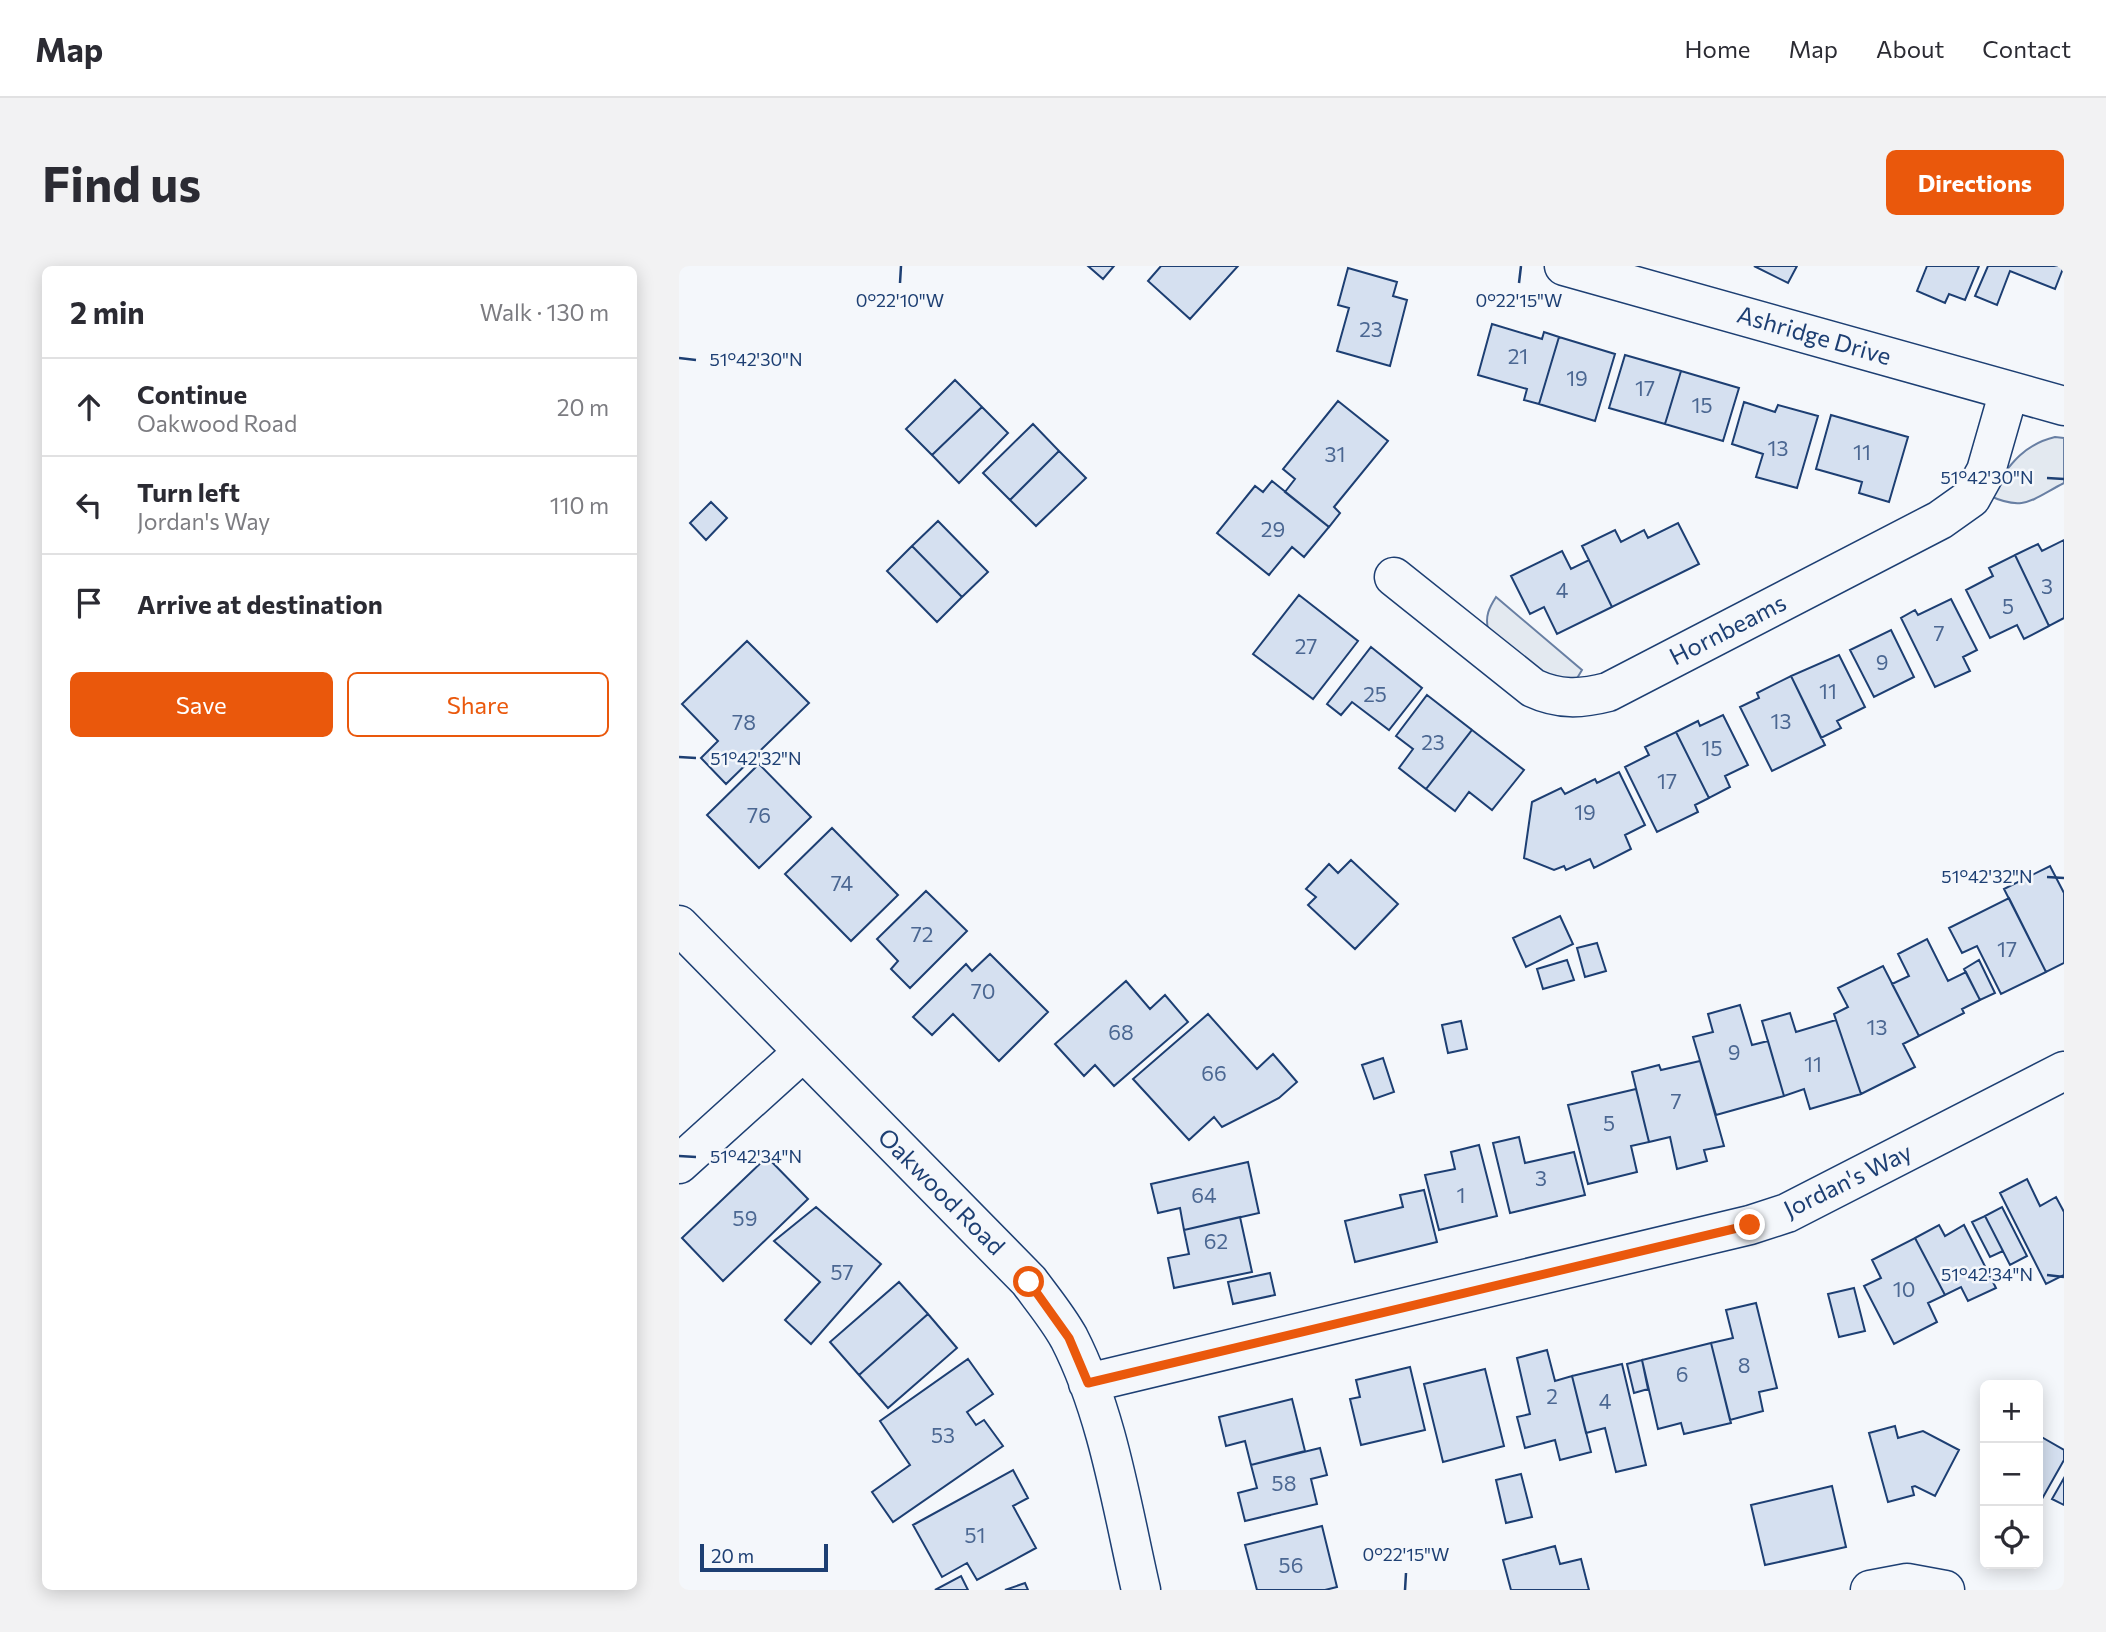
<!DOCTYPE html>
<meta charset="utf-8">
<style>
:root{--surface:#fff;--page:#f2f2f3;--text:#2b2b33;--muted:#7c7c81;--line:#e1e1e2;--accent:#ea580c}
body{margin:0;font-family:Commissioner,sans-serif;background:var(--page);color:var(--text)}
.controls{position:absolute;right:21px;bottom:21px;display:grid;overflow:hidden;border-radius:10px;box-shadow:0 4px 18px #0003}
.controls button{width:63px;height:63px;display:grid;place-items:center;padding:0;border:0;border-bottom:2px solid var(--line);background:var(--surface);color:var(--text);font:35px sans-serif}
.scale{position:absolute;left:21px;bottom:18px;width:128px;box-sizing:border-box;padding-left:7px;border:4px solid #1d3f73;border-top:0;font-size:19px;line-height:24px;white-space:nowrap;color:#1d3f73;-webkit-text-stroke:5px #f4f7fb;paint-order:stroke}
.stop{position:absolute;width:21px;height:21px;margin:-16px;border:5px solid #ea580c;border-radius:50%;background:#fff}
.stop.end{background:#ea580c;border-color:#fff;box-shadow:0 2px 7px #0008}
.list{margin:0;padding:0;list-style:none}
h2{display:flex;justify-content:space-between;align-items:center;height:91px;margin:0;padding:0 28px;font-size:30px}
h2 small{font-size:23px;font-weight:400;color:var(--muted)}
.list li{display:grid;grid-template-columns:46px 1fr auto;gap:21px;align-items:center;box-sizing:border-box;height:98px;padding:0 28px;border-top:2px solid var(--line)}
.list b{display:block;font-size:26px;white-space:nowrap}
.list p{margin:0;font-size:23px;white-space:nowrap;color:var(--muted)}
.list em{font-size:23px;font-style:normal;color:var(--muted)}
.actions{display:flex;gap:14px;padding:21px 28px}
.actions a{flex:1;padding:16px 0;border:2px solid var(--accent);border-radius:10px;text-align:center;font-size:24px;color:var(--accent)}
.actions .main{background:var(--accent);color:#fff}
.icon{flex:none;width:38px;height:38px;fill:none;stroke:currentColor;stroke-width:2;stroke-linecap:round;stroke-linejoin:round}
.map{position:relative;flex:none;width:1385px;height:1324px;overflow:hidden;border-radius:10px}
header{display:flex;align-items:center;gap:42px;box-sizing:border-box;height:98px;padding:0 35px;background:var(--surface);border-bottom:2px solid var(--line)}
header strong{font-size:33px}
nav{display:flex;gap:38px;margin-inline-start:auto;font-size:24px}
.intro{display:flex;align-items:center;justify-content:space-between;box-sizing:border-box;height:168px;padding:0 42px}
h1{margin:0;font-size:49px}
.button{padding:18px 32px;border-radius:10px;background:var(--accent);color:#fff;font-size:24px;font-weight:700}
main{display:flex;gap:42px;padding:0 42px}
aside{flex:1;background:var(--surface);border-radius:10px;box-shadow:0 4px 18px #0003}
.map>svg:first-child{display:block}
.green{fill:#e3e9f0;stroke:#687fa3;stroke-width:2}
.building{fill:#d5e0f0;stroke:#1d3f73;stroke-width:2}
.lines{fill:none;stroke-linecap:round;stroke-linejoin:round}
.minor-casing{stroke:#1d3f73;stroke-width:41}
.minor{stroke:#f4f7fb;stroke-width:38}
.route{stroke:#ea580c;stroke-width:9}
.ticks{fill:none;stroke:#1d3f73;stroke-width:2.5}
.labels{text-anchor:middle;stroke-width:5;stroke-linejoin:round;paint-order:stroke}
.number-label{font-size:21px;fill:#4b6792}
.street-label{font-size:24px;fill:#1d3f73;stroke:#f4f7fb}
.ticks-label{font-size:18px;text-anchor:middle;fill:#1d3f73;stroke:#f4f7fb;stroke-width:5;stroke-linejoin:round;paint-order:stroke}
</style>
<header>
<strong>Map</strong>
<nav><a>Home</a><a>Map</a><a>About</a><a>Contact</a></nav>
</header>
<div class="intro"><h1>Find us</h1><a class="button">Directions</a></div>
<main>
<aside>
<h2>2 min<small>Walk · 130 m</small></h2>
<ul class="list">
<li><svg class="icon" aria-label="ahead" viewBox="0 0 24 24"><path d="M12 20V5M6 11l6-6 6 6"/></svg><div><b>Continue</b><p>Oakwood Road</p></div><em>20 m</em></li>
<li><svg class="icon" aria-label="left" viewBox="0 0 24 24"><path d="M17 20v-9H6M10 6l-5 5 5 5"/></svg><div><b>Turn left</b><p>Jordan's Way</p></div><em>110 m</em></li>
<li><svg class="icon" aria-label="arrive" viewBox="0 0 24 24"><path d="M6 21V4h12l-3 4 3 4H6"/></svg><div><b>Arrive at destination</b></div></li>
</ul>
<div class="actions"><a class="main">Save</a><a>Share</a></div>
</aside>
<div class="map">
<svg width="1385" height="1324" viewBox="0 0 1385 1324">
<rect width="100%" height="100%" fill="#f4f7fb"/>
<path class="green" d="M1376,171l9,1v45c-33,17 -40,29 -76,12 20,-27 33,-50 67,-58z
M817,331l86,73 -6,10 -33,-6 -55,-45c-3,-13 1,-21 8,-32z"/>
<path class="building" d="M409,0h26l-11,13z
M482,0h77l-48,53 -42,-38z
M1075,0h43l-9,17z
M1248,0h52l-14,34 -16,-6 -4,9 -28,-12z
M1309,0h76l-9,23 -45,-18 -13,34 -22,-9z
M669,2l49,14 -4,14 14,4 -17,66 -53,-15 12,-43 -11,-3z
M813,58l50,15 2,-7 15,5 -20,67 -15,-4 3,-11 -49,-14z
M880,71l56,17 -20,67 -56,-17z
M946,89l56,16 -16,53 -56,-16z
M1002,105l58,17 -16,53 -58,-17z
M276,114l27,27 -50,48 -26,-26z
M659,135l50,40 -54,66 6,6 -11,14 -44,-35 10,-13 -12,-10z
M1065,136l31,10 3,-7 40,11 -21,72 -41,-11 7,-23 -31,-10z
M303,141l26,26 -49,50 -27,-28z
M1152,149l77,22 -19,65 -30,-9 3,-11 -46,-13z
M354,158l26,27 -49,49 -27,-27z
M380,185l27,27 -50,48 -26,-26z
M593,215l57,46 -25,30 -12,-10 -23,28 -52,-42 38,-47 8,6z
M32,236l16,16 -21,22 -16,-17z
M259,255l50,51 -26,25 -50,-51z
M999,257l21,41 -87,43 -30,-61 33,-16 6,12 23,-12 4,8z
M1385,274v78l-15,8 -34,-71 23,-11 4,7z
M233,280l50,51 -25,25 -50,-51z
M883,285l9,18 18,-9 23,47 -55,27 -13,-27 -14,7 -19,-38z
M1336,289l34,71 -25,13 -7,-14 -27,13 -24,-48 27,-14 -4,-8z
M620,329l59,46 -45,58 -60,-45z
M1272,333l26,51 -14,7 7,14 -35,16 -34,-69 14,-8 3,5z
M1212,364l23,47 -40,20 -24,-47z
M68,375l62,62 -83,81 -25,-26 17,-17 -36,-37z
M692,381l51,41 -33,42 -37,-28 -11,13 -14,-11z
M1160,389l26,52 -28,14 4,7 -20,10 -30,-62z
M1112,410l34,69 -53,26 -32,-64 19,-9 -2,-5z
M748,429l45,35 -46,59 -27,-21 14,-19 -17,-13z
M1044,449l25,50 -23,11 5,11 -21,11 -33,-66 22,-11 2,5z
M793,464l52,40 -32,40 -23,-18 -14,19 -29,-22z
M997,466l33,66 -14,7 3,7 -41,20 -32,-65 24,-12 -4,-8z
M80,498l52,53 -52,51 -52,-53z
M940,506l26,53 -20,10 6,14 -37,19 -4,-9 -24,11 -2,-4 -10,4 -30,-12 8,-56 29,-14 4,6 30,-15 2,4z
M153,562l66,67 -47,46 -66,-67z
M672,594l47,44 -43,45 -47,-44 8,-8 -10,-8 23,-25 9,9z
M1371,600l14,27v70l-18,9 -42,-83z
M247,625l41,40 -57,57 -19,-19 7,-8 -21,-22z
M1330,632l37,74 -45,22 -24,-48 -15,7 -13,-25z
M881,650l13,28 -47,23 -13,-29z
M1248,673l21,42 18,-9 14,28 -18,9 2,4 -45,23 -27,-52 17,-8 -11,-22z
M918,677l9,28 -21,6 -8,-29z
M311,688l58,58 -49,49 -46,-47 -21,21 -19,-18 53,-53 6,7z
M888,694l7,20 -31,9 -6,-20z
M1300,694l16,33 -15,7 -16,-31z
M1204,700l36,70 -16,8 12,23 -54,27 -27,-80 14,-7 -10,-19z
M447,715l24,28 15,-14 23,27 -74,64 -19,-21 -11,11 -29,-32z
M1061,739l12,40 16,-4 16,55 -68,19 -23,-78 20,-5 -5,-18z
M1111,747l6,19 40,-12 25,74 -51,15 -6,-20 -20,7 -22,-75z
M529,748l49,55 16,-15 24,28 -18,16 -57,29 -8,-10 -25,23 -56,-61z
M782,755l6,28 -19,4 -6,-28z
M704,792l11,34 -20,7 -12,-34z
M1021,795l24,85 -20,4 3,11 -30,8 -7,-32 -21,5 -17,-70 27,-7 2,5z
M957,823l13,53 -18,4 6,26 -49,12 -20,-79z
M840,871l6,26 49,-11 11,43 -75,18 -17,-70z
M800,879l18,71 -58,14 -14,-55 30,-6 -4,-17z
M88,891l41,42 -85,82 -41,-43z
M569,896l11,51 -75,17 -4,-22 -22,5 -7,-29z
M1348,913l13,27 16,-9 8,15v63l-18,9 -46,-91z
M745,924l13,52 -82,20 -10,-41 58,-14 -3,-12z
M137,941l65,57 -70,80 -26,-24 35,-38 -46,-41z
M1323,941l25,49 -17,9 -25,-49z
M1306,950l18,35 -13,6 -18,-35z
M561,951l12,55 -78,16 -6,-30 21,-4 -5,-24z
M1260,959l6,11 19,-11 32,63 -28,13 -7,-14 -16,8 -30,-57z
M1236,972l30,57 -17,8 9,19 -43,22 -30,-58 17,-8 -9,-18z
M591,1007l5,22 -42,9 -5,-22z
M220,1016l29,32 -69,61 -29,-33z
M1175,1022l11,43 -26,6 -11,-43z
M1077,1037l21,85 -18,4 4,19 -33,9 -19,-77 22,-5 -7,-28z
M249,1048l29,34 -69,60 -29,-33z
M1032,1077l20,80 -47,11 -3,-11 -23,6 -16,-69z
M868,1084l8,31 17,-5 19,76 -31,8 -5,-20 -30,8 -8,-31 13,-3 -13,-56z
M289,1093l25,35 -26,18 9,13 8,-5 19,26 -110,76 -21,-30 38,-27 -30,-44z
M963,1094l6,29 -14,4 -7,-29z
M943,1098l24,101 -30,7 -11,-44 -19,5 -14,-57z
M731,1101l15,63 -64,15 -11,-46 10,-2 -4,-17z
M806,1103l19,77 -61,16 -19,-78z
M613,1133l13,52 -54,14 -6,-24 -19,5 -7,-29z
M1216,1160l3,12 25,-7 36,19 -24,46 -20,-10 -3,1 2,8 -26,7 -19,-69z
M1359,1169l26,15v10l-26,46z
M641,1182l7,27 -16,4 6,25 -72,17 -7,-28 19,-5 -6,-23z
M334,1204l15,28 -15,8 23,42 -59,32 -10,-17 -25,14 -29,-52z
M842,1208l11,43 -26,6 -10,-43z
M1385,1212v27l-12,-6z
M1153,1220l14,61 -81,18 -14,-60z
M643,1260l15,61 -12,3h-68l-12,-45z
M876,1280l5,18 21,-5 8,31h-78l-8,-30z
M282,1310l7,14h-33z
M346,1317l3,7h-23z"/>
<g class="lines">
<defs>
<path id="minor" d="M885,0l500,140
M715,311l139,111c26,12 48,11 75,4l332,-172 31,-22 15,-27 23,-80
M0,659l350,356c14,19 29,37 40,57 39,76 53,170 72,252
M0,898l124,-112
M409,1117l662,-158 37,-12 277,-142
M1191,1324l37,-7 38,7"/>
</defs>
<use href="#minor" class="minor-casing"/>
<use href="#minor" class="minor"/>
</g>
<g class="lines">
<path class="route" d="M350,1016l40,56 19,45 662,-158"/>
</g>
<path class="ticks" d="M221,17l1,-17M840,17l2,-17M0,92l17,2M1368,212l17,1M0,491l17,1M1368,611l17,1M0,890l17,1M1368,1009l17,2M726,1324l1,-17"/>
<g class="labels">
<g class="number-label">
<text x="692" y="71">23</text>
<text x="839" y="98">21</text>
<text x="898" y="120">19</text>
<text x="966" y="130">17</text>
<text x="1023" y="147">15</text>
<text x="1099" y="190">13</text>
<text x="1183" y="194">11</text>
<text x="656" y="196">31</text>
<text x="594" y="271">29</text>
<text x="1368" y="328">3</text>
<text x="883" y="332">4</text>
<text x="1329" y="348">5</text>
<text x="1260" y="375">7</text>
<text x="627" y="388">27</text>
<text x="1203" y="404">9</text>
<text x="1149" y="433">11</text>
<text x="696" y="436">25</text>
<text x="1102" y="463">13</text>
<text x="65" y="464">78</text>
<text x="754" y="484">23</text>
<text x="1033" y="490">15</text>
<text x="988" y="523">17</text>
<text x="906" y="554">19</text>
<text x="80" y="557">76</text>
<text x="163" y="625">74</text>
<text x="243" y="676">72</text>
<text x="1328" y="691">17</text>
<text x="304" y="733">70</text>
<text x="1198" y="769">13</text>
<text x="442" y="774">68</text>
<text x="1055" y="794">9</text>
<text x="1134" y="806">11</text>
<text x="535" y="815">66</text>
<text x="997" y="843">7</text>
<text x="930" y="865">5</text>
<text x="862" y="920">3</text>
<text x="525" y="937">64</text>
<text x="782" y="937">1</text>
<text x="66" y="960">59</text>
<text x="537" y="983">62</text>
<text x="163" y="1014">57</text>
<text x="1225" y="1031">10</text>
<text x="1065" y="1107">8</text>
<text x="1003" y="1116">6</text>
<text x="873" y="1138">2</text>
<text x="926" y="1143">4</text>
<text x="264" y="1177">53</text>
<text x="605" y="1225">58</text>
<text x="296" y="1277">51</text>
<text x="612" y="1307">56</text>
</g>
<g class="street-label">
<text transform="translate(1135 70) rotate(16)" y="8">Ashridge Drive</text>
<text transform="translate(1049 364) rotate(-27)" y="8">Hornbeams</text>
<text transform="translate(1169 915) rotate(-26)" y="8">Jordan's Way</text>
<text transform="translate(262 926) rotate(45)" y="8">Oakwood Road</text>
</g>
</g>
<g class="ticks-label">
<text x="221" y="41">0°22'10"W</text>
<text x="840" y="41">0°22'15"W</text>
<text x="77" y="100">51°42'30"N</text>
<text x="1308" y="218">51°42'30"N</text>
<text x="77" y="499">51°42'32"N</text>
<text x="1308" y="617">51°42'32"N</text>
<text x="77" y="897">51°42'34"N</text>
<text x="1308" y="1015">51°42'34"N</text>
<text x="727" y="1295">0°22'15"W</text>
</g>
</svg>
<div class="controls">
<button>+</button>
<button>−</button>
<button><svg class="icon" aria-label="locate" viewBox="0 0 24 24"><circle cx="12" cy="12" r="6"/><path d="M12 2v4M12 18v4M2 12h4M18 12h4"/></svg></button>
</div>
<div class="scale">20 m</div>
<div class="stop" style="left:350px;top:1016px"></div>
<div class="stop end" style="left:1071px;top:959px"></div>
</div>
</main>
